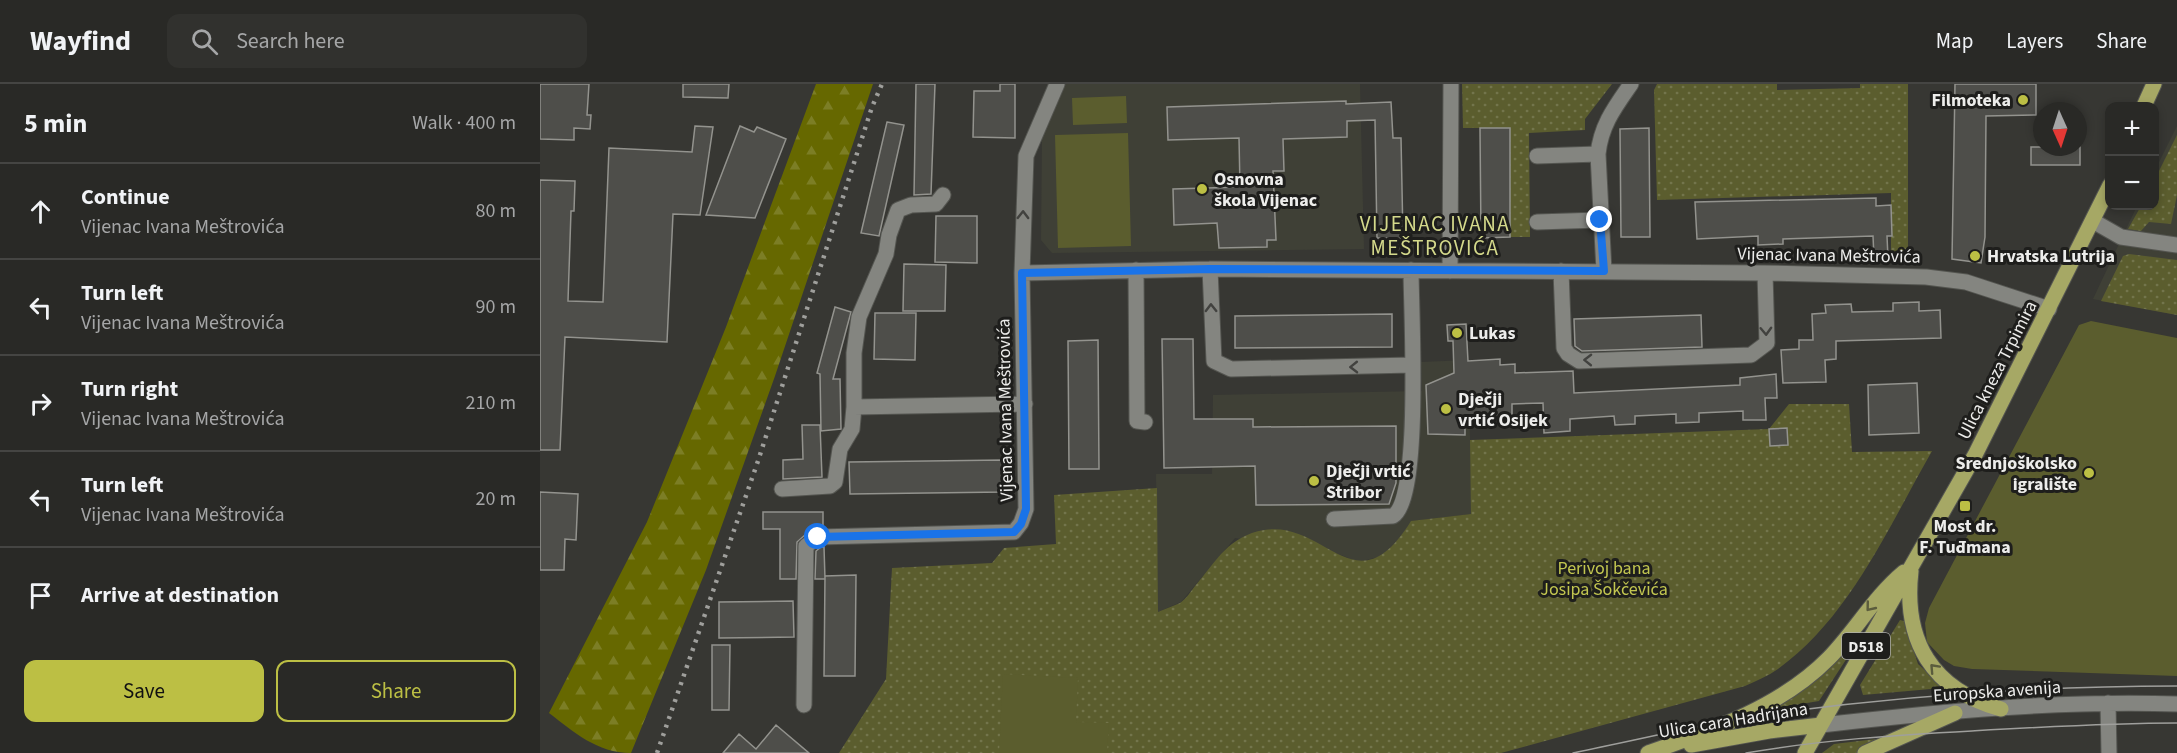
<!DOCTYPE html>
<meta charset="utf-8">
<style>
:root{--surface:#292926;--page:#31312e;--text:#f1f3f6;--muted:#a5a6a7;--line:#454543;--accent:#bcbf44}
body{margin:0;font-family:"Source Sans 3",sans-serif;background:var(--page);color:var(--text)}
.controls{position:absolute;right:18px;top:18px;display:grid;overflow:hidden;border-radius:12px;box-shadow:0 3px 9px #0003}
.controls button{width:54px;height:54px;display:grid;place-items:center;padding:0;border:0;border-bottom:2px solid var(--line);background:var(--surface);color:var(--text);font:30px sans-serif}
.compass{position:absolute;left:1493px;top:18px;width:54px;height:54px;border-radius:50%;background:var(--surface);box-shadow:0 3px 9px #0003;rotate:177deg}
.stop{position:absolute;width:18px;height:18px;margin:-14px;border:4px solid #1a73e8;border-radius:50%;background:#fff}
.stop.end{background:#1a73e8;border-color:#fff;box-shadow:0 2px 6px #0008}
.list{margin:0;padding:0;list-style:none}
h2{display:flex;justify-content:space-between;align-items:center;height:78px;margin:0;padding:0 24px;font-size:26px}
h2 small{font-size:20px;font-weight:400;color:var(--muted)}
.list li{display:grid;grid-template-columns:39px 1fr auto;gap:18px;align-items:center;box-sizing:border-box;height:96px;padding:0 24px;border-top:2px solid var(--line)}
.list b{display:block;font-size:22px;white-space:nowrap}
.list p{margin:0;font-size:20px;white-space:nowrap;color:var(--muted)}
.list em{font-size:20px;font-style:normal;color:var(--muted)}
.actions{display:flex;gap:12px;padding:18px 24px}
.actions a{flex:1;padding:14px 0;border:2px solid var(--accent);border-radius:12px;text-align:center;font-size:21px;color:var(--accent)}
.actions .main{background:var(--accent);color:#111}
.icon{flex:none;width:33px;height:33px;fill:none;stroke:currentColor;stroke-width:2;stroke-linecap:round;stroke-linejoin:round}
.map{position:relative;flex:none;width:1637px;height:669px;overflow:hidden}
header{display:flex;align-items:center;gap:36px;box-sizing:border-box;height:84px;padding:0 30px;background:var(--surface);border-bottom:2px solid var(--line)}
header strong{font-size:28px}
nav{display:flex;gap:33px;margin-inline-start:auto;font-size:21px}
.search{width:420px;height:54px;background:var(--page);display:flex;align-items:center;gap:15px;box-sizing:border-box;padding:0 21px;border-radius:12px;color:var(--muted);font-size:22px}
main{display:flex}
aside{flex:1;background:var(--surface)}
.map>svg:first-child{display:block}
.built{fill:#3f4036}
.grass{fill:url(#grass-dots)}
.forest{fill:url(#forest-firs)}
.pitch{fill:#5b5d2e}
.building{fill:#4e4e4a;stroke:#93938e;stroke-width:1.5}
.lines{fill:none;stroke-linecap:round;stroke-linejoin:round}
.minor-casing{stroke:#545550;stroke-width:17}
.major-casing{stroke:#545550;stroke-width:17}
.minor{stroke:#848580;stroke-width:15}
.major{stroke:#a6a865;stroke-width:15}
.tram{stroke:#9f9f9c;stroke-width:1.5}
.rail{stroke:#9f9f9c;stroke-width:4.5;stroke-dasharray:3 6;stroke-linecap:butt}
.oneway{stroke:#42423f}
.oneway2{stroke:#5b5c3d}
.route{stroke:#1a73e8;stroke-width:8}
.poi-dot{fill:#bcbf44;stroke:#1e1e1c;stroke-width:2}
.labels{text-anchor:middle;stroke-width:6;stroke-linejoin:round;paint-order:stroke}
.shield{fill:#1e1e1c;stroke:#afafad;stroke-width:1.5}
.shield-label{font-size:16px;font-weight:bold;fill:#ededeb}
.poi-label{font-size:18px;font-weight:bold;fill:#ededeb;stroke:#1e1e1c;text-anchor:start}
.street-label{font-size:18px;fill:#ededeb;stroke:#1e1e1c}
.park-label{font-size:18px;fill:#c2c650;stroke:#1e1e1c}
.quarter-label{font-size:21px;letter-spacing:1.5px;fill:#d4d98b;stroke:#1e1e1c}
</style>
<header>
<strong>Wayfind</strong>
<div class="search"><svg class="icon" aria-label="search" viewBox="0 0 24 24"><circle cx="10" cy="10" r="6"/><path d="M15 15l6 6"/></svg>Search here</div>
<nav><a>Map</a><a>Layers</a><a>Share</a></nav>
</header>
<main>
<aside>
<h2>5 min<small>Walk · 400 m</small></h2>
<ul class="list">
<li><svg class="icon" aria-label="ahead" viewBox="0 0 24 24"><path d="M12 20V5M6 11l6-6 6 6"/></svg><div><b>Continue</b><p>Vijenac Ivana Meštrovića</p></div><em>80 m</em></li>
<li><svg class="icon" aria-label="left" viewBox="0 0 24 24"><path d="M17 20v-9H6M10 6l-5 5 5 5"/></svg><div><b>Turn left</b><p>Vijenac Ivana Meštrovića</p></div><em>90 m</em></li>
<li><svg class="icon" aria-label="right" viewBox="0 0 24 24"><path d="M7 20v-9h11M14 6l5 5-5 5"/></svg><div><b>Turn right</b><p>Vijenac Ivana Meštrovića</p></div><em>210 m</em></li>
<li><svg class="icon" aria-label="left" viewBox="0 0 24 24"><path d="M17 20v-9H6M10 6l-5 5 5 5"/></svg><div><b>Turn left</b><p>Vijenac Ivana Meštrovića</p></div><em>20 m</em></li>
<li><svg class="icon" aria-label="arrive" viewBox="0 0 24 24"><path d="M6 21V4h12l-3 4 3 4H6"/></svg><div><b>Arrive at destination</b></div></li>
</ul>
<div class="actions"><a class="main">Save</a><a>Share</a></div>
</aside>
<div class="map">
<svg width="1637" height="669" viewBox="0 0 1637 669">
<defs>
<pattern id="grass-dots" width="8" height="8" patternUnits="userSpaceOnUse" patternTransform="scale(1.5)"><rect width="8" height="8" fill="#5b5d2e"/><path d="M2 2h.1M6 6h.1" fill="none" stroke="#73754c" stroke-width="1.8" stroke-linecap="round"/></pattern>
<pattern id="forest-firs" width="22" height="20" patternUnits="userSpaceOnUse" patternTransform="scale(1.5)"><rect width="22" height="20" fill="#666800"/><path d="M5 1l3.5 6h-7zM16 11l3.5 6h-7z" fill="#7c7e25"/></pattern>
</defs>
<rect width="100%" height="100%" fill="#373733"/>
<path class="built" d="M526,0h294l4,165 -312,4 -11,-13 1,-102z
M1637,42v189l-84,-16 44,-93h17l1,-36z
M928,276l4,154 -60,7 -12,18 -18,17 -23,6 -21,-8 -103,-16 -54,64 -23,10 -2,-138h56l1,-79 209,-4 -1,-29z"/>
<path class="grass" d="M922,0h150l-27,35v11l-56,3 1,104h-20v-109h-47z
M1117,0h120v6l83,-2v-4h48v174h-17v-65l-234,7 -3,-110z
M1637,51v60l-6,29 -22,-2 -8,9 -13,-2 13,-23h13l1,-27z
M1589,170l48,6v55l-76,-14 22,-45z
M1249,320h60l3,48 80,-1c-43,75 -82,166 -154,218 -10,7 -22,12 -33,17l-244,67h-662l47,-74 6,-111 100,-5 12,-15 52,-4 -2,-49 103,-7 1,124c7,-3 15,-6 22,-9 6,-4 11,-12 15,-17 22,-26 34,-50 69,-56 63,-10 92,80 147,-9l60,-7 -1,-74 299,-11z
M1360,536l4,1 14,43 23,21 1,3 -79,7 -3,-10z
M1306,565l5,3 -32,49 -49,8z
M1336,655l1,4 -21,10h-34l12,-9z"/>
<path class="forest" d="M276,0h57l-98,292 -69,194 -75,183c-34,0 -57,-21 -82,-40l98,-191 79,-195z"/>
<path class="pitch" d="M586,12l1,27 -54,2 -1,-27z
M588,49l3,113 -73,2 -3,-113z
M1551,237l86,17v338l-205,-7 -18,-3 -10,-6 -17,-18 -2,-19 4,-15 150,-283z
M463,590l75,4 -2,44 33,1 -2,30h-108z"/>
<path class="building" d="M0,0h49l-2,31h4l-1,14 -16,-1v12l-34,-1z
M143,0h46l-1,14 -45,-1z
M376,0h19l-4,110 -17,1z
M460,0h15v54l-42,-1 1,-46h26z
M1415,0h81v31l-50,1 -1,121 -4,26 -29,-4z
M806,17v3l45,-2 2,36h8l2,100h-26l-2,-118 -28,1v16l-64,2 1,32h-11l3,69h-9v7l-48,1 -2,-25 -43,2 -1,-36 67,-2 -1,-49 -71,2 -1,-33z
M347,38l17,3 -25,111 -18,-3z
M155,42l18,1 -13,88 -27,-1 -6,128 -102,-5 -5,113h-20v-270l35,1 -1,30h-3l-3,90 35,1 6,-154 83,4z
M200,42l14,6 3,-5 29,12 -31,79 -49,-3z
M940,44h30v109l-29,1z
M1109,44l1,109h-29l-1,-108z
M1491,63h49v18h-49z
M1336,114v8l15,-1 1,31h-5l1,22h-14l-1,-22 -90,3v5l-25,1v-9l-61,3 -2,-37z
M396,132h41v47l-42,-1z
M364,180l42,1 -1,46h-42z
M1379,218v9l21,-1 1,28 -105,3v18l-11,1 1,22 -43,1 -2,-33 18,-1v-9h14l-1,-26 14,-1 -1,-8 26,-1 1,8 41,-1v-8z
M295,223l16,5 -18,67h7l1,50 -20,2 -1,-57 -3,-1z
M335,229h41l-1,47 -41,-1z
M852,230v33l-157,1v-32z
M1161,231l1,32 -120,4 -7,-5 -1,-27z
M926,240l2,37 32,-2v6l15,-1v9l58,-2 1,22 166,-8v-7l36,-4 1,24h-12l1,22h-23v-9l-44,2v9l-23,1v-9l-41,2v8l-20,1 -1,-9 -44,3v12l-26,2 -1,-30 -31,1v14l-47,2v15l-37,-1 -2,-49 28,-12 -1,-32h-5l-1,-16z
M622,255h31l1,80h59v8l143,-1v57l-7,21 -133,1 -1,-39 -91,2z
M558,256l1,129h-30l-1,-128z
M1377,299l2,50 -50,2 -1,-50z
M262,341h18l2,52 -39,2v-19l20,-1z
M1247,344l1,17 -18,1 -1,-17z
M464,376v32l-154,2 -1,-32z
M0,408l38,2 -2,46 -11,-1 -1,31h-24z
M223,428h60v15l-11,2 -15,13 -1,37h-16v-50h-17z
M281,463h3l1,32h-10l1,-28z
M316,491l-1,101h-31l1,-100z
M253,517l1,36 -75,1v-36z
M172,561h18l-1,65h-17z
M236,641l33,28h-86l16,-19 17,15z"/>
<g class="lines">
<defs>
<path id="minor" d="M997,72l61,-2
M1553,137l28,16 56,8
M997,138l63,-2
M670,185l4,92 17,8 181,-4
M596,186l1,151 8,1
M910,187l1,-187
M1021,187l3,77 4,6 11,7 172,-6 16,-12 -2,-70
M1064,187l-6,-117c3,-29 17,-47 33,-70
M482,189l188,-4 555,4 161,4 40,5 83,27
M314,323v-54l5,-36 27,-63 3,-19 9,-25 13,-5 25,-1 7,-9
M242,405l48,-3 5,-4 5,-33 12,-20 2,-22 171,-3
M794,435l59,-3c29,-18 18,-207 18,-246
M1568,619l1,50
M264,621l2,-159 12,-9 196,-5 7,-9 5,-14 -4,-236 4,-117 31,-72
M1281,641c117,-13 238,-25 356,-21"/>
<path id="major" d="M1604,22l10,-22
M1371,487c-8,70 21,119 90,138
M1151,661l78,-14 52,-6
M1108,669c63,-22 133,-46 181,-95 27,-28 45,-61 75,-86
M1265,669l170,-298 135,-270
M1325,669l90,-40"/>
</defs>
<use href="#minor" class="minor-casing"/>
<use href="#major" class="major-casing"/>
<use href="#minor" class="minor"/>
<use href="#major" class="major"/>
<path class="tram" d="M1033,669c70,-14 140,-32 210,-41 131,-17 262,-26 394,-26
M1206,669c75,-13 150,-18 226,-22 69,-4 137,-8 205,-8"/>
<path class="rail" d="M117,669l101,-292 114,-354 10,-23"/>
</g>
<defs><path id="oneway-chevron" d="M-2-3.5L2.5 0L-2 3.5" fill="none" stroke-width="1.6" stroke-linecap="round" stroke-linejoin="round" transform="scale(1.5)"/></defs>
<g class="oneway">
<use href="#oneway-chevron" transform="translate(483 131) rotate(-89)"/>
<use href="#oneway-chevron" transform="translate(671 224) rotate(-91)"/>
<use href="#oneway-chevron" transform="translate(1226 247) rotate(88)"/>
<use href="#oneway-chevron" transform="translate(1048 276) rotate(-179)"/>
<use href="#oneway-chevron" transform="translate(814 283) rotate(179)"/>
</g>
<g class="oneway2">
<use href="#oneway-chevron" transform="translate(1330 523) rotate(129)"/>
<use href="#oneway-chevron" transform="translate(1394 584) rotate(-133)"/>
</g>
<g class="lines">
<path class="route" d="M278,453l196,-5 7,-8 5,-15 -4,-236 188,-4 394,2 -4,-51"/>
</g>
<g class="poi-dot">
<circle cx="1483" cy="16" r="6"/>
<circle cx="662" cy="105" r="6"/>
<circle cx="1435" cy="172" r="6"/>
<circle cx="917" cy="249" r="6"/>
<circle cx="906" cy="325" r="6"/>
<circle cx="1549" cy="389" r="6"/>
<circle cx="774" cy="397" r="6"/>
<rect x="1419" y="416" width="12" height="12" rx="3"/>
</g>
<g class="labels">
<rect class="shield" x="1302" y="549" width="48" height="26" rx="4.5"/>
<g class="shield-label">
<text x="1326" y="568">D518</text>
</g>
<g class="poi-label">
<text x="1471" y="22" text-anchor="end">Filmoteka</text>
<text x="674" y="101">Osnovna<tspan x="674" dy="21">škola Vijenac</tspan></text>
<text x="1447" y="178">Hrvatska Lutrija</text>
<text x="929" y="255">Lukas</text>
<text x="918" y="321">Dječji<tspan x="918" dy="21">vrtić Osijek</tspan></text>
<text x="1537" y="385" text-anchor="end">Srednjoškolsko<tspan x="1537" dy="21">igralište</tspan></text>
<text x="786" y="393">Dječji vrtić<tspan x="786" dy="21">Stribor</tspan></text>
<text x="1425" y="448" text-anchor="middle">Most dr.<tspan x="1425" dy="21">F. Tuđmana</tspan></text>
</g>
<g class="street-label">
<text transform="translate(1289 171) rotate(1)" y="6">Vijenac Ivana Meštrovića</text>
<text transform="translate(1457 286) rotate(-63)" y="6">Ulica kneza Trpimira</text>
<text transform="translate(465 326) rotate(-91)" y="6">Vijenac Ivana Meštrovića</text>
<text transform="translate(1457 607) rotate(-4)" y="6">Europska avenija</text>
<text transform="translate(1193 636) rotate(-9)" y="6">Ulica cara Hadrijana</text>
</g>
<g class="park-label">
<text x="1064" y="490">Perivoj bana<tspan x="1064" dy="21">Josipa Šokčevića</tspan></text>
</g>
<g class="quarter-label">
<text x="895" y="147">VIJENAC IVANA<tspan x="895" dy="24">MEŠTROVIĆA</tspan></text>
</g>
</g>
</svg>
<div class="controls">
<button>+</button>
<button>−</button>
</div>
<svg class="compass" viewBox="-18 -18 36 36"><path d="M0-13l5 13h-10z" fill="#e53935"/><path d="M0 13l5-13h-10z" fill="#a5a6a7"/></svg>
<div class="stop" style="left:278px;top:453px"></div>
<div class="stop end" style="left:1060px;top:136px"></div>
</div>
</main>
